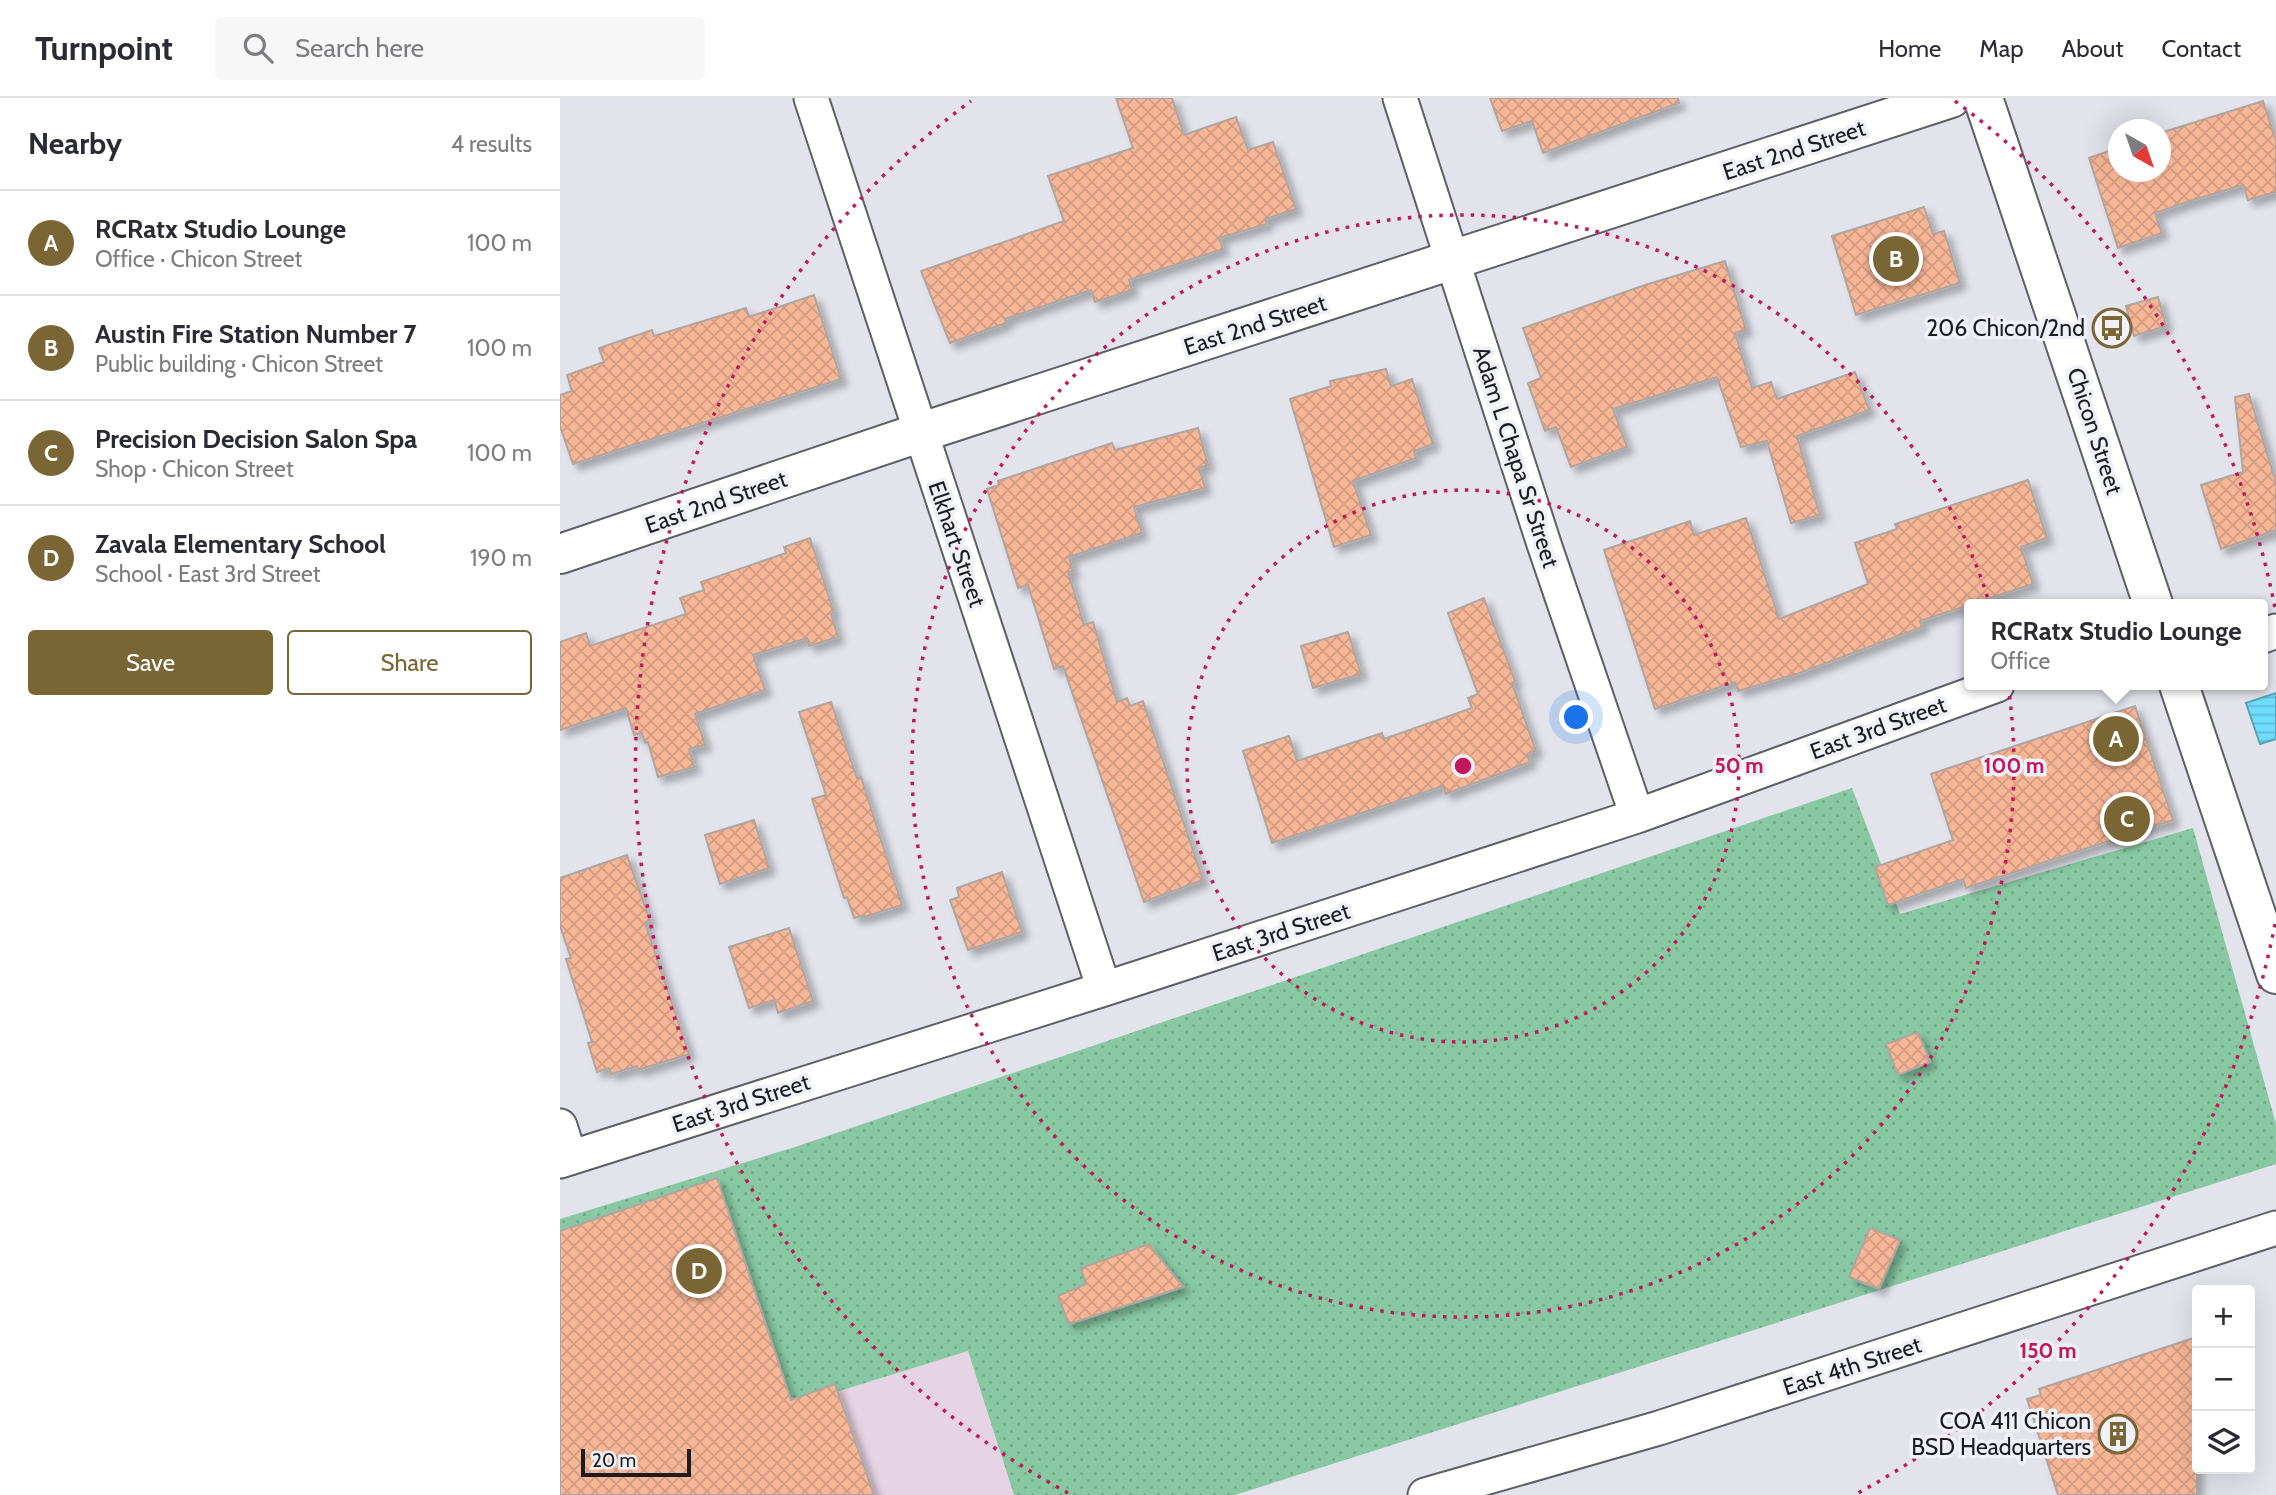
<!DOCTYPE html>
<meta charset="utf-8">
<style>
:root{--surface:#fff;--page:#f7f7f7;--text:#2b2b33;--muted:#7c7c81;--line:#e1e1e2;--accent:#796634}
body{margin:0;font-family:Cabin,sans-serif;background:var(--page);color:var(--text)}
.controls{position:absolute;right:21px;bottom:21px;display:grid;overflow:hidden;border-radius:7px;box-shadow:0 7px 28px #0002}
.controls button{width:63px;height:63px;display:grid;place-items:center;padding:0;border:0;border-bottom:2px solid var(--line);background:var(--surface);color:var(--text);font:35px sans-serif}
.compass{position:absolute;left:1548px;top:21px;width:63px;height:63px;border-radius:50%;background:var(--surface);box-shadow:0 7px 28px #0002;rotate:140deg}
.scale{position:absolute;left:21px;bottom:18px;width:110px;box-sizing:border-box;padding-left:7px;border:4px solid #1c1c1f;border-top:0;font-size:19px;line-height:24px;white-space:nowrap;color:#1c1c1f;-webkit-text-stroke:5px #eff0f8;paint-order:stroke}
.you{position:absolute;left:1017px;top:620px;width:24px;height:24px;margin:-18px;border:5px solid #fff;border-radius:50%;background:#1a73e8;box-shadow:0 0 0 10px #1a73e833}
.badge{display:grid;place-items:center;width:46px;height:46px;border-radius:50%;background:var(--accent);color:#fff;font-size:23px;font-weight:700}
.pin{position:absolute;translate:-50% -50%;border:4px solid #fff;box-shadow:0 2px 7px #0006}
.popup{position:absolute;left:1404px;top:501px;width:304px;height:91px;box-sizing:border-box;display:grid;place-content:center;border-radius:7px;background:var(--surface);filter:drop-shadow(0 2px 5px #0005);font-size:23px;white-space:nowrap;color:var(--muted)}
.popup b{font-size:26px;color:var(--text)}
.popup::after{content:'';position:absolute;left:50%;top:100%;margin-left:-14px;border:14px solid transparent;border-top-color:var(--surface)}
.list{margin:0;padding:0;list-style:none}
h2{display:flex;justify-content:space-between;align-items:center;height:91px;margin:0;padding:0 28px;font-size:30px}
h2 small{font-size:23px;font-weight:400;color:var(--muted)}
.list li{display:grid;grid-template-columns:46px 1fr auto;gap:21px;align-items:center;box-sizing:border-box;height:105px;padding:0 28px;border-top:2px solid var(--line)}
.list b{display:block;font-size:26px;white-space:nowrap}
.list p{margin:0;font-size:23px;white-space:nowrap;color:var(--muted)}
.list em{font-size:23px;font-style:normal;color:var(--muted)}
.actions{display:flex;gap:14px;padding:21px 28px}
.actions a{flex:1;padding:16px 0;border:2px solid var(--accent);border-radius:7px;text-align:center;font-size:24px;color:var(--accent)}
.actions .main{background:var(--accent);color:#fff}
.icon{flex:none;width:38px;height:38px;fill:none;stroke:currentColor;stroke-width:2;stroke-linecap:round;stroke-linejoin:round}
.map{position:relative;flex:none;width:1716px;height:1397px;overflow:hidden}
header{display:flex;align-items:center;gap:42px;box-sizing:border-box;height:98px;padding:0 35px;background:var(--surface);border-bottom:2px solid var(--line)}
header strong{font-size:33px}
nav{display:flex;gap:38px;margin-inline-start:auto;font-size:24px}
.search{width:490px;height:63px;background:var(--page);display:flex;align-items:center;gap:18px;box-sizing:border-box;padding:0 24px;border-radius:7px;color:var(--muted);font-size:26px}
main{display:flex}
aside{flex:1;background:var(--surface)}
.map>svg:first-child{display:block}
.education{fill:#e6d3e3}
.park{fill:url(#park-dots)}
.water{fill:url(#water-rules);stroke:#55a2b9;stroke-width:2}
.building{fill:url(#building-cross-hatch);stroke:#afa6a2;stroke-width:2;filter:url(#shadow)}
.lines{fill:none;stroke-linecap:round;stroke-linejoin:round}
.street-casing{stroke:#5f5f66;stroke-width:37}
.secondary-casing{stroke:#5f5f66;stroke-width:42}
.street{stroke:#fff;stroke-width:33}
.secondary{stroke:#fff;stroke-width:38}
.ring{fill:none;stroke:#c2185b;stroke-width:3.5;stroke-dasharray:3.5 7}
.labels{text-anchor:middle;stroke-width:7;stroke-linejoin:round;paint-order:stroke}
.street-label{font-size:23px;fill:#1c1c1f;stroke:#eff0f8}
.poi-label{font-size:23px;fill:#1c1c1f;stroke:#eff0f8;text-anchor:end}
.centre{fill:#c2185b;stroke:#eff0f8;stroke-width:3.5}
.ring-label{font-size:21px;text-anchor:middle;font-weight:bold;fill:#c2185b;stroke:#eff0f8;stroke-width:7;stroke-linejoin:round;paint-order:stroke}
</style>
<header>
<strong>Turnpoint</strong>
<div class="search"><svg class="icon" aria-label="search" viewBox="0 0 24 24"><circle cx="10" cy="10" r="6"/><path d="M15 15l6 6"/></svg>Search here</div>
<nav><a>Home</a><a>Map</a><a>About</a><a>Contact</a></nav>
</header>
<main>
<aside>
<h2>Nearby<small>4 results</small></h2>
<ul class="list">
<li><span class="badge">A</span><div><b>RCRatx Studio Lounge</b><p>Office · Chicon Street</p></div><em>100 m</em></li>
<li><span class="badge">B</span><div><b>Austin Fire Station Number 7</b><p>Public building · Chicon Street</p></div><em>100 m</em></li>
<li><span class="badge">C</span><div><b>Precision Decision Salon Spa</b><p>Shop · Chicon Street</p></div><em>100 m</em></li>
<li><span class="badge">D</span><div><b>Zavala Elementary School</b><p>School · East 3rd Street</p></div><em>190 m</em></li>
</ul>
<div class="actions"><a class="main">Save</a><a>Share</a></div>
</aside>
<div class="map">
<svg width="1716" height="1397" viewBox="0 0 1716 1397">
<defs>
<pattern id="park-dots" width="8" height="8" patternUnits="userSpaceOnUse" patternTransform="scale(1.75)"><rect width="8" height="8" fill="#88c9a3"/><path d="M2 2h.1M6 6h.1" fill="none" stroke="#75ac8c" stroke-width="1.8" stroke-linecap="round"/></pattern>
<pattern id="water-rules" width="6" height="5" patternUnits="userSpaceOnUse" patternTransform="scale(1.75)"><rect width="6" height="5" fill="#6edcfb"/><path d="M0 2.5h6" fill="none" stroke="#5fbcd7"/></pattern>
<pattern id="building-cross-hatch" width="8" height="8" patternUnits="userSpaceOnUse" patternTransform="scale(1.75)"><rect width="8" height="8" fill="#f7b696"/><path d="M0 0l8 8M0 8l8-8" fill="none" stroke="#d39c81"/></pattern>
<filter id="shadow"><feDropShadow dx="6" dy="6" stdDeviation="3.5" flood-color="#0004"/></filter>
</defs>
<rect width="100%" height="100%" fill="#e2e3eb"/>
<path class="education" d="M0,1121l409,132 45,144h-454z"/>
<path class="park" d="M1292,690l48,126 293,-86 83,296v40l-1041,331h-221l-46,-144 -408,127v-259l235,-72z"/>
<path class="water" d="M1716,595v46l-16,5 -14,-41z"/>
<path class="building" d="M556,0h56l12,37 52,-18 12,33 25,-8 23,67 -31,10 2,5 -48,14 4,11 -94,31 3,10 -37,12 -4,-12 -86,29 1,4 -56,20 -29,-72 143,-50 -16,-45 85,-28z
M930,0h188l1,5 -136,50 -11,-32 -30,10z
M1703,3l13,40v51l-28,8 -5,-15 -53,16 -35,12 7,20 -44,15 -29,-90 29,-10v24h42v-39z
M1364,109l9,27 11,-3 16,52 -104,32 -24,-79z
M1165,163l21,69 -11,3 17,55 19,-6 6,17 78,-27 14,38 -72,26 23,79 -29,8 -24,-82 -26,6 -24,-70 -104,32 14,38 -56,20 -15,-40 -11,4 -17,-48 13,-5 -18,-50 122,-43z
M254,197l27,84 -268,85 -13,-38v-31l12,-4 -5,-16 37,-13 -5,-14 53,-18 2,6 92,-28 3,9z
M1598,199l8,29 -32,10 -8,-30z
M826,271l5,17 21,-7 21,65 -19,7 2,7 -63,23 18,54 -37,12 -44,-148 41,-13 -1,-5z
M1689,296l27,89v47l-55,19 -20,-64 42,-13 -8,-75z
M638,330l10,37 -9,3 6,20 -71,19 8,26 -73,24 4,14 -5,1 16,53 9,-3 24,80 10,-4 3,8 13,-5 60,179 -59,22 -81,-236 -9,3 -26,-84 -10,3 -31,-99 12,-4 -1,-4 114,-38 3,7z
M1468,382l19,58 -26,9 12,37 -113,37 2,6 -122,46 -62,18 -3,-9 -80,27 -51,-159 86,-29 4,14 52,-17 33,101 89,-35 -13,-41 42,-14 -2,-5z
M250,440l24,75 -3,1 7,23 -29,9 -2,-8 -54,17 12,35 -70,24 10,31 -16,4 5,18 -36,10 -10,-35 -3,1 -3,-10 -8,2 -8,-27 -66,22v-88l26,-9 4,13 96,-32 -6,-16 24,-8 -3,-8 85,-29 -2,-6z
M924,500l31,83 -3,2 24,68 -9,3 3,8 -84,32 -3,-8 -171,57 -29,-92 46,-15 8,25 85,-28 2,6 88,-31 -4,-10 10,-4 -30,-81z
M788,534l13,42 -48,14 -12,-42z
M271,604l26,76 4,-1 41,128 -38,12v-2l-10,3 -7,-21 -3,1 -32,-99 14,-4 -27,-83z
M1575,608l38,114 -207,68 -3,-9 -75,26 -13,-38 78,-27 -22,-66z
M194,722l15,48 -49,16 -15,-49z
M67,757l23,66 -5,2 44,131 -51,16 -1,-4 -26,8 -2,-6 -12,4 -9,-29 4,-1 -26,-83 5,-1 -11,-32v-48z
M442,774l20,60 -54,18 -18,-50 9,-3 -2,-9z
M229,830l24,73 -35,12 -4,-13 -25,8 -20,-61z
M1358,934l12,30 -32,13 -12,-31z
M157,1080l74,222 44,-16 39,111h-314v-264z
M1310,1130l30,12 -21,49 -30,-12z
M589,1146l34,43 -114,37 -11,-28 28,-12 -5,-16z
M1637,1239v158h-139l-31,-96 14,-4 -2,-6z"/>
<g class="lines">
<defs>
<path id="street" d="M251,0l293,891
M840,0l144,446 93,272
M1703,538l13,-5
M0,1028l10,32
M0,1063l544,-172 533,-173 360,-131
M865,1397l234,-67 617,-200"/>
<path id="secondary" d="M1423,0l170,506
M0,456l359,-121 1032,-335
M1619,587l97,289"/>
</defs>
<use href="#street" class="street-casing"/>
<use href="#secondary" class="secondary-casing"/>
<use href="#street" class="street"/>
<use href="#secondary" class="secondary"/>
</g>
<g class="ring">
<circle cx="903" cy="668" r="276"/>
<circle cx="903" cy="668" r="551"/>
<path d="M1715 826A827 827 0 0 1 1298 1395M508 1395A827 827 0 0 1 411 3M1395 3A827 827 0 0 1 1715 510"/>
</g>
<defs>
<symbol id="bus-ring" viewBox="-11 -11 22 22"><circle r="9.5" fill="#eff0f8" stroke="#796634" stroke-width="1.5"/><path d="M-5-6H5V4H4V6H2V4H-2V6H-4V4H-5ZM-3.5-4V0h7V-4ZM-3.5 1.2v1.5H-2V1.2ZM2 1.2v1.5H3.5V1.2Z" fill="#796634"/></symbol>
<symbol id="building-ring" viewBox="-11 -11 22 22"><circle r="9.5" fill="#eff0f8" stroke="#796634" stroke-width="1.5"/><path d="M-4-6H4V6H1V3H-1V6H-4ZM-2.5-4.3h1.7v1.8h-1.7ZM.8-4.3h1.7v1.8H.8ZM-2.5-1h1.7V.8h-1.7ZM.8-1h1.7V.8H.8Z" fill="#796634"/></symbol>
</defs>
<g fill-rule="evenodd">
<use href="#bus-ring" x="1530" y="208" width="44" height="44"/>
<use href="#building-ring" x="1536" y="1314" width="44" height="44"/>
</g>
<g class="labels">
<g class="street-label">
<text transform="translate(1234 52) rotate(-18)" y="8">East 2nd Street</text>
<text transform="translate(695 227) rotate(-18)" y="8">East 2nd Street</text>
<text transform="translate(1535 333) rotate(72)" y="8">Chicon Street</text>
<text transform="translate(956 359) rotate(72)" y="8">Adam L Chapa Sr Street</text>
<text transform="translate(156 404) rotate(-19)" y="8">East 2nd Street</text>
<text transform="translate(397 446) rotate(71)" y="8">Elkhart Street</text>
<text transform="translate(1318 630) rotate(-20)" y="8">East 3rd Street</text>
<text transform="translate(721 834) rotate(-18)" y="8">East 3rd Street</text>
<text transform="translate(181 1005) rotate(-18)" y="8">East 3rd Street</text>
<text transform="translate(1292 1268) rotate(-18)" y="8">East 4th Street</text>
</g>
<g class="poi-label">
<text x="1525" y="238">206 Chicon/2nd</text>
<text x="1531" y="1331">COA 411 Chicon<tspan x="1531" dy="26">BSD Headquarters</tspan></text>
</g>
</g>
<circle cx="903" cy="668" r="10" class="centre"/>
<g class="ring-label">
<text x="1179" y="675">50 m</text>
<text x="1454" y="675">100 m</text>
<text x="1488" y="1260">150 m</text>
</g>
</svg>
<div class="controls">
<button>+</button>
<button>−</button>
<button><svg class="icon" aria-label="layers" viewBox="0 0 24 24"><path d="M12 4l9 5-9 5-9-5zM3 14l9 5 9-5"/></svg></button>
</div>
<svg class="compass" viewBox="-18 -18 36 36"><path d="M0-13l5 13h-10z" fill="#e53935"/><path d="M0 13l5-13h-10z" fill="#7c7c81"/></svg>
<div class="scale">20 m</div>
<div class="you"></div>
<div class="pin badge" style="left:1556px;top:641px">A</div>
<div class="popup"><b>RCRatx Studio Lounge</b>Office</div>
<div class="pin badge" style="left:1336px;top:161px">B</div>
<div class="pin badge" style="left:1567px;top:721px">C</div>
<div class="pin badge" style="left:139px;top:1173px">D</div>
</div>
</main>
